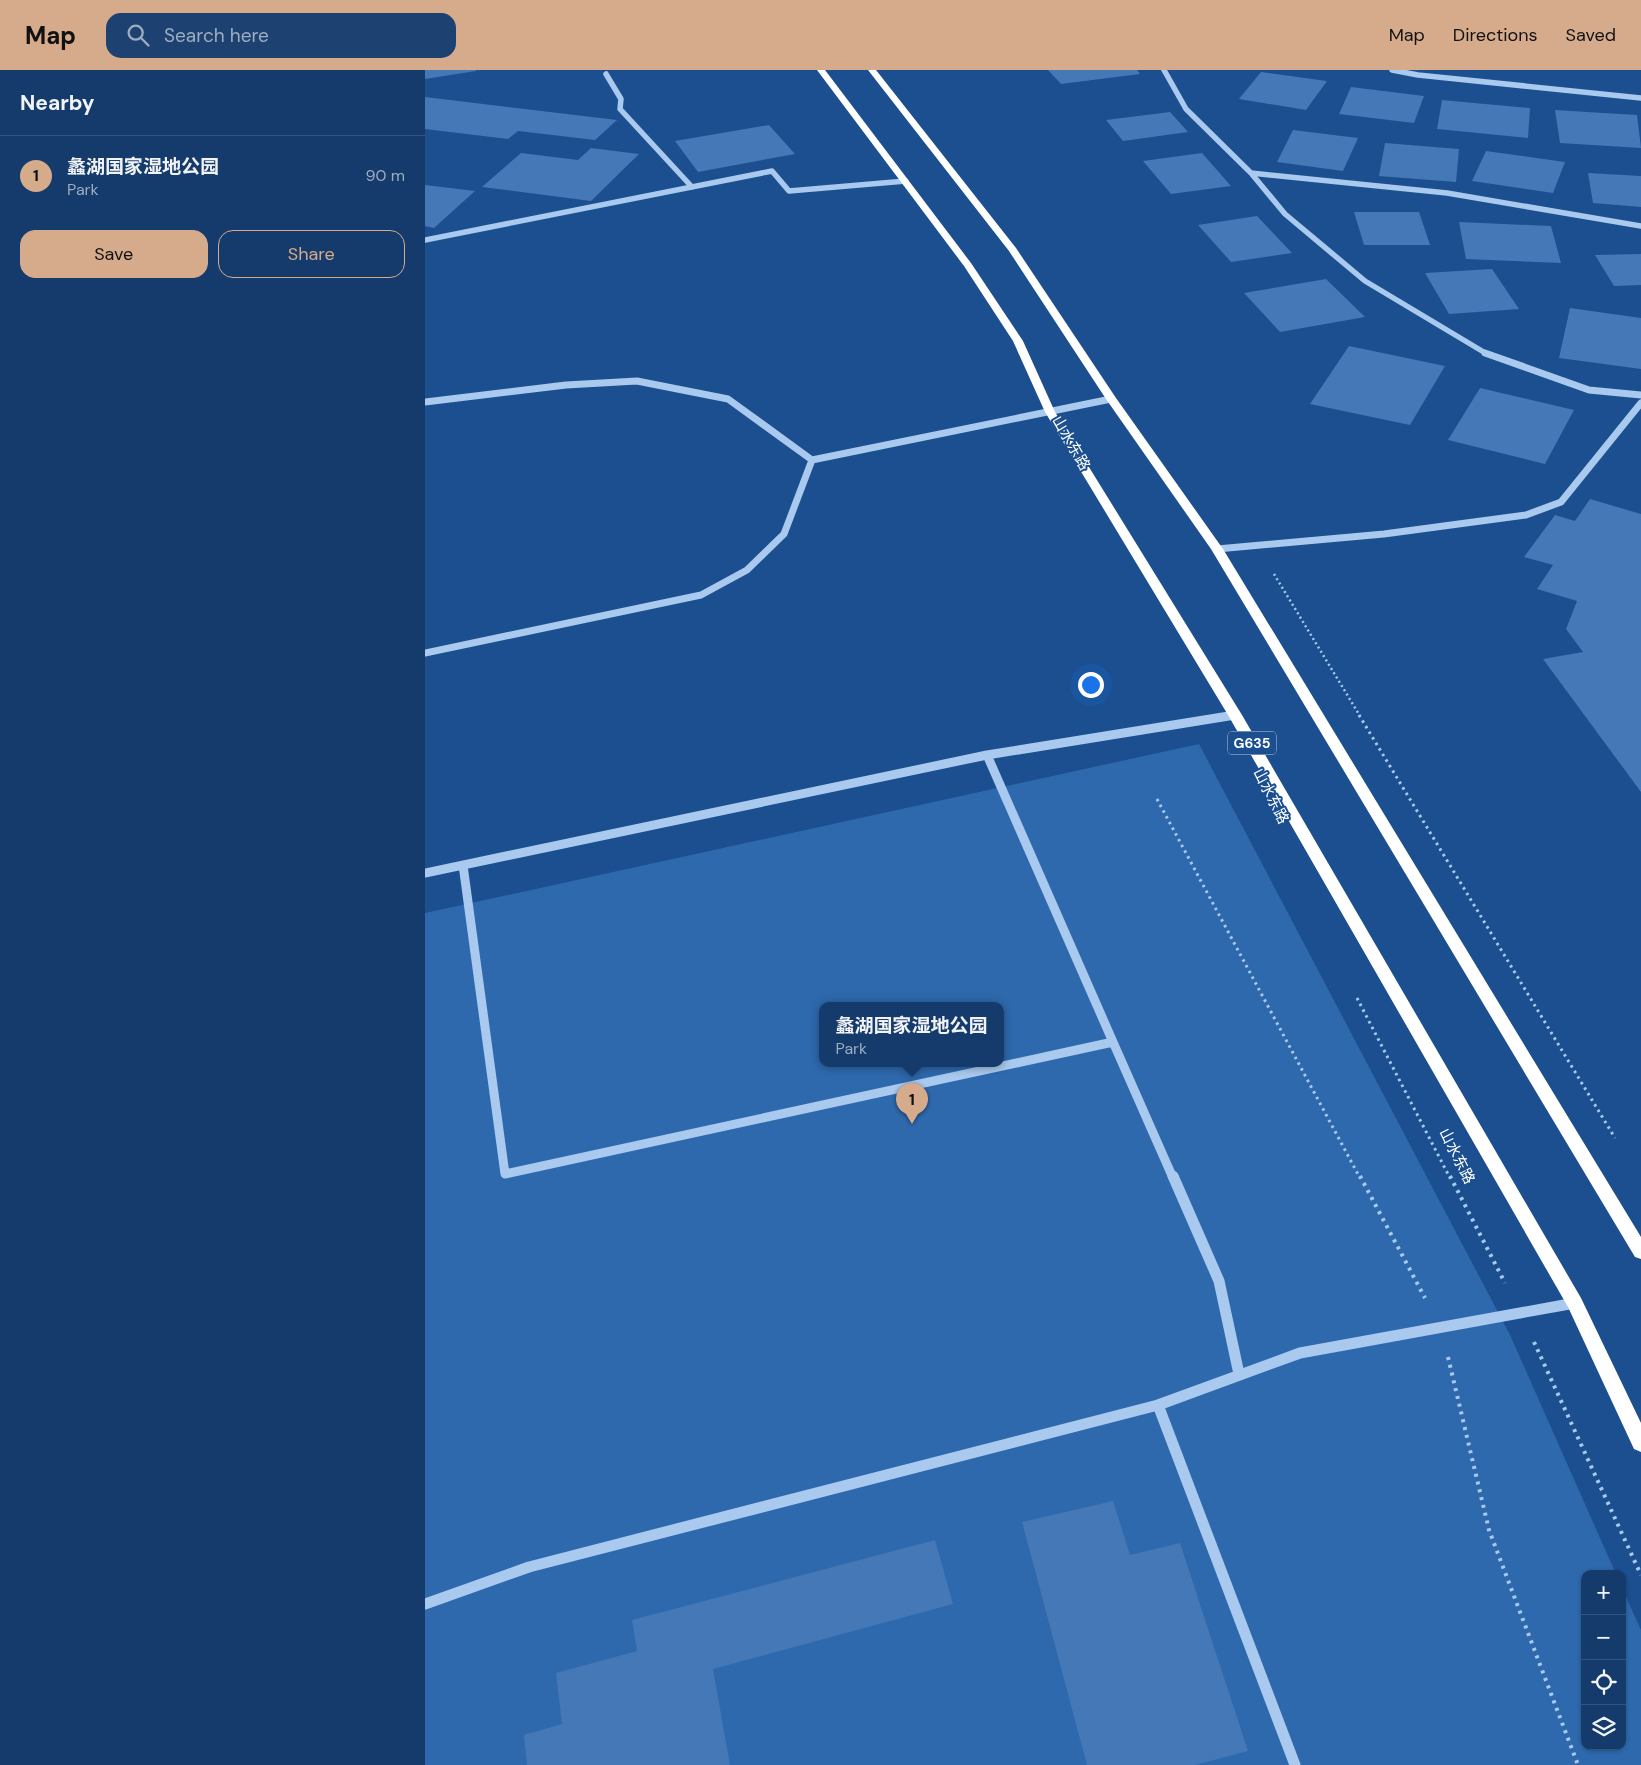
<!DOCTYPE html>
<meta charset="utf-8">
<style>
:root{--surface:#143b6b;--page:#1d4271;--text:#f1f3f6;--muted:#9dadc1;--line:#33557e;--accent:#d6ab8b}
body{margin:0;font-family:"DM Sans","Noto Sans SC",sans-serif;background:var(--page);color:var(--text)}
.controls{position:absolute;right:15px;bottom:15px;display:grid;overflow:hidden;border-radius:10px;box-shadow:0 1px 4px #0004}
.controls button{width:45px;height:45px;display:grid;place-items:center;padding:0;border:0;border-bottom:1px solid var(--line);background:var(--surface);color:var(--text);font:25px sans-serif}
.you{position:absolute;left:665px;top:614px;width:18px;height:18px;margin:-12px;border:4px solid #fff;border-radius:50%;background:#1a73e8;box-shadow:0 0 0 8px #1a73e833}
.badge{display:grid;place-items:center;width:32px;height:32px;border-radius:50%;background:var(--accent);color:#111;font-size:16px;font-weight:700}
.pin{position:absolute;translate:-50% -41px;filter:drop-shadow(0 1px 2px #0008)}
.pin::after{content:'';position:absolute;top:26px;width:18px;height:15px;background:inherit;clip-path:polygon(0 0,100% 0,50% 100%)}
.popup{position:absolute;left:394px;top:932px;width:185px;height:65px;box-sizing:border-box;display:grid;place-content:center;border-radius:10px;background:var(--surface);filter:drop-shadow(0 1px 4px #0005);font-size:16px;white-space:nowrap;color:var(--muted)}
.popup b{font-size:19px;color:var(--text)}
.popup::after{content:'';position:absolute;left:50%;top:100%;margin-left:-10px;border:10px solid transparent;border-top-color:var(--surface)}
.list{margin:0;padding:0;list-style:none}
h2{display:flex;justify-content:space-between;align-items:center;height:65px;margin:0;padding:0 20px;font-size:21px}
h2 small{font-size:16px;font-weight:400;color:var(--muted)}
.list li{display:grid;grid-template-columns:32px 1fr auto;gap:15px;align-items:center;box-sizing:border-box;height:80px;padding:0 20px;border-top:1px solid var(--line)}
.list b{display:block;font-size:19px;white-space:nowrap}
.list p{margin:0;font-size:16px;white-space:nowrap;color:var(--muted)}
.list em{font-size:16px;font-style:normal;color:var(--muted)}
.actions{display:flex;gap:10px;padding:15px 20px}
.actions a{flex:1;padding:11px 0;border:1px solid var(--accent);border-radius:15px;text-align:center;font-size:18px;color:var(--accent)}
.actions .main{background:var(--accent);color:#111}
.icon{flex:none;width:28px;height:28px;fill:none;stroke:currentColor;stroke-width:2;stroke-linecap:round;stroke-linejoin:round}
.map{position:relative;flex:none;width:1216px;height:1695px;overflow:hidden}
header{display:flex;align-items:center;gap:30px;box-sizing:border-box;height:70px;padding:0 25px;background:var(--accent);color:#111}
header strong{font-size:24px}
nav{display:flex;gap:28px;margin-inline-start:auto;font-size:18px}
.search{width:350px;height:45px;background:var(--page);display:flex;align-items:center;gap:12px;box-sizing:border-box;padding:0 18px;border-radius:15px;color:var(--muted);font-size:19px}
main{display:flex}
aside{flex:1;background:var(--surface)}
.map>svg:first-child{display:block}
.green{fill:#2e69ad;fill-rule:evenodd}
.building{fill:#4478b7}
.lines{fill:none;stroke-linecap:round;stroke-linejoin:round}
.path-far2{stroke:#a9c9ee;stroke-width:2.5;stroke-dasharray:2 3;stroke-linecap:butt}
.path-far1{stroke:#a9c9ee;stroke-width:3;stroke-dasharray:2.5 4;stroke-linecap:butt}
.path{stroke:#a9c9ee;stroke-width:4;stroke-dasharray:3 5;stroke-linecap:butt}
.minor-far3{stroke:#a9c9ee;stroke-width:5.5}
.minor-far2{stroke:#a9c9ee;stroke-width:7}
.minor-far1{stroke:#a9c9ee;stroke-width:9}
.minor{stroke:#a9c9ee;stroke-width:11}
.highway{fill:#fff;fill-rule:evenodd}
.labels{text-anchor:middle;stroke-width:4;stroke-linejoin:round;paint-order:stroke}
.shield{fill:#1b4f8f;stroke:#bbcadd;stroke-width:1}
.shield-label{font-size:14px;font-weight:bold;fill:#fff}
.street-label{font-size:15px;fill:#fff;stroke:#1b4f8f}
</style>
<header>
<strong>Map</strong>
<div class="search"><svg class="icon" aria-label="search" viewBox="0 0 24 24"><circle cx="10" cy="10" r="6"/><path d="M15 15l6 6"/></svg>Search here</div>
<nav><a>Map</a><a>Directions</a><a>Saved</a></nav>
</header>
<main>
<aside>
<h2>Nearby<small></small></h2>
<ul class="list">
<li><span class="badge">1</span><div><b>蠡湖国家湿地公园</b><p>Park</p></div><em>90 m</em></li>
</ul>
<div class="actions"><a class="main">Save</a><a>Share</a></div>
</aside>
<div class="map">
<svg width="1216" height="1695" viewBox="0 0 1216 1695">
<rect width="100%" height="100%" fill="#1b4f8f"/>
<path class="green" d="M774,674l311,591 106,239h-31v172h37v-158l19,42v135h-1216v-852zM398,935h178v58h-178z"/>
<path class="building" d="M0,0h51v1l-51,8z
M623,0h89l3,4 -79,10z
M836,2l66,9 -21,29 -67,-11z
M926,17l73,9 -10,27 -75,-9z
M0,27l192,23 -22,20 -77,-9 -10,8 -83,-10z
M1017,30l88,8 -2,30 -91,-9z
M1130,40l82,5 4,33 -81,-5z
M745,42l18,20 -65,9 -17,-21z
M344,55l26,29 -97,18 -23,-31z
M868,60l65,8 -15,33 -66,-9z
M960,73l74,6 -3,33 -77,-6z
M166,78l48,6 -48,47 -109,-14 39,-34 57,7z
M1061,81l79,11 -12,31 -81,-12z
M777,83l29,33 -60,8 -28,-33z
M1163,103l53,3v31l-48,-4z
M0,115l50,6 -41,37 -9,-2z
M929,142h65l11,33h-66z
M832,146l35,37 -61,9 -33,-37z
M1034,152l92,4 10,37 -95,-4z
M1216,184v31l-27,1 -19,-31z
M1067,199l27,40 -70,5 -24,-41z
M901,209l39,38 -85,15 -36,-39z
M1145,238l71,10v51l-82,-11z
M924,276l96,20 -35,59 -100,-21z
M1055,318l94,22 -29,54 -97,-24z
M1165,429l51,15v278l-98,-133 40,-7 -17,-23 11,-28 -40,-12 16,-24 -29,-8 31,-42 20,6z
M688,1431l17,54 50,-12 68,208 -53,14h-108l-65,-243z
M510,1470l18,64 -240,65 17,96h-203l-3,-30 38,-11 -6,-51 81,-22 -5,-31z"/>
<g class="lines">
<path class="path-far2" d="M849,504l86,142"/>
<path class="path-far1" d="M934,645l256,423
M732,729l203,379
M932,928l93,180"/>
<path class="path" d="M935,1106l65,122
M1025,1106l55,107
M1109,1272l107,233
M1023,1287l41,173 89,235"/>
<path class="minor-far3" d="M739,0l22,39 65,64 196,20 194,33
M967,0l26,5 223,23
M181,4l15,25 -1,10 72,78
M826,103l34,41 80,67 122,73
M0,170l347,-69 17,20 117,-10"/>
<path class="minor-far2" d="M1060,283l104,37 52,5
M0,332l141,-17 71,-4 91,18 84,61 299,-61
M792,479l167,-15 142,-19 35,-13 80,-99
M0,583l276,-58 46,-25 37,-36 28,-74
M802,646l8,-1"/>
<path class="minor-far1" d="M38,795l42,309 608,-132 -126,-287
M0,803l562,-118 248,-40
M688,972l60,136"/>
<path class="minor" d="M748,1106l46,105 20,93
M0,1534l104,-37 629,-162
M870,1695l-137,-360 142,-52 275,-50"/>
<path class="highway" d="M392,0h8l146,193 52,78 32,71 187,303 339,583 60,125v29l-7,-3 -66,-142 -340,-592 -183,-303 -32,-71 -49,-75z
M443,0h8l140,178 100,150 107,151 418,688v22l-6,-2 -424,-708 -105,-150 -97,-148z"/>
</g>
<g class="labels">
<rect class="shield" x="803" y="661.5" width="48" height="23" rx="4"/>
<g class="shield-label">
<text x="827" y="678">G635</text>
</g>
<g class="street-label">
<text transform="translate(646 373) rotate(60)" y="5">山水东路</text>
<text transform="translate(846 726) rotate(63)" y="5">山水东路</text>
<text transform="translate(1032 1086) rotate(63)" y="5">山水东路</text>
</g>
</g>
</svg>
<div class="controls">
<button>+</button>
<button>−</button>
<button><svg class="icon" aria-label="locate" viewBox="0 0 24 24"><circle cx="12" cy="12" r="6"/><path d="M12 2v4M12 18v4M2 12h4M18 12h4"/></svg></button>
<button><svg class="icon" aria-label="layers" viewBox="0 0 24 24"><path d="M12 4l9 5-9 5-9-5zM3 14l9 5 9-5"/></svg></button>
</div>
<div class="you"></div>
<div class="pin badge" style="left:487px;top:1054px">1</div>
<div class="popup"><b>蠡湖国家湿地公园</b>Park</div>
</div>
</main>
